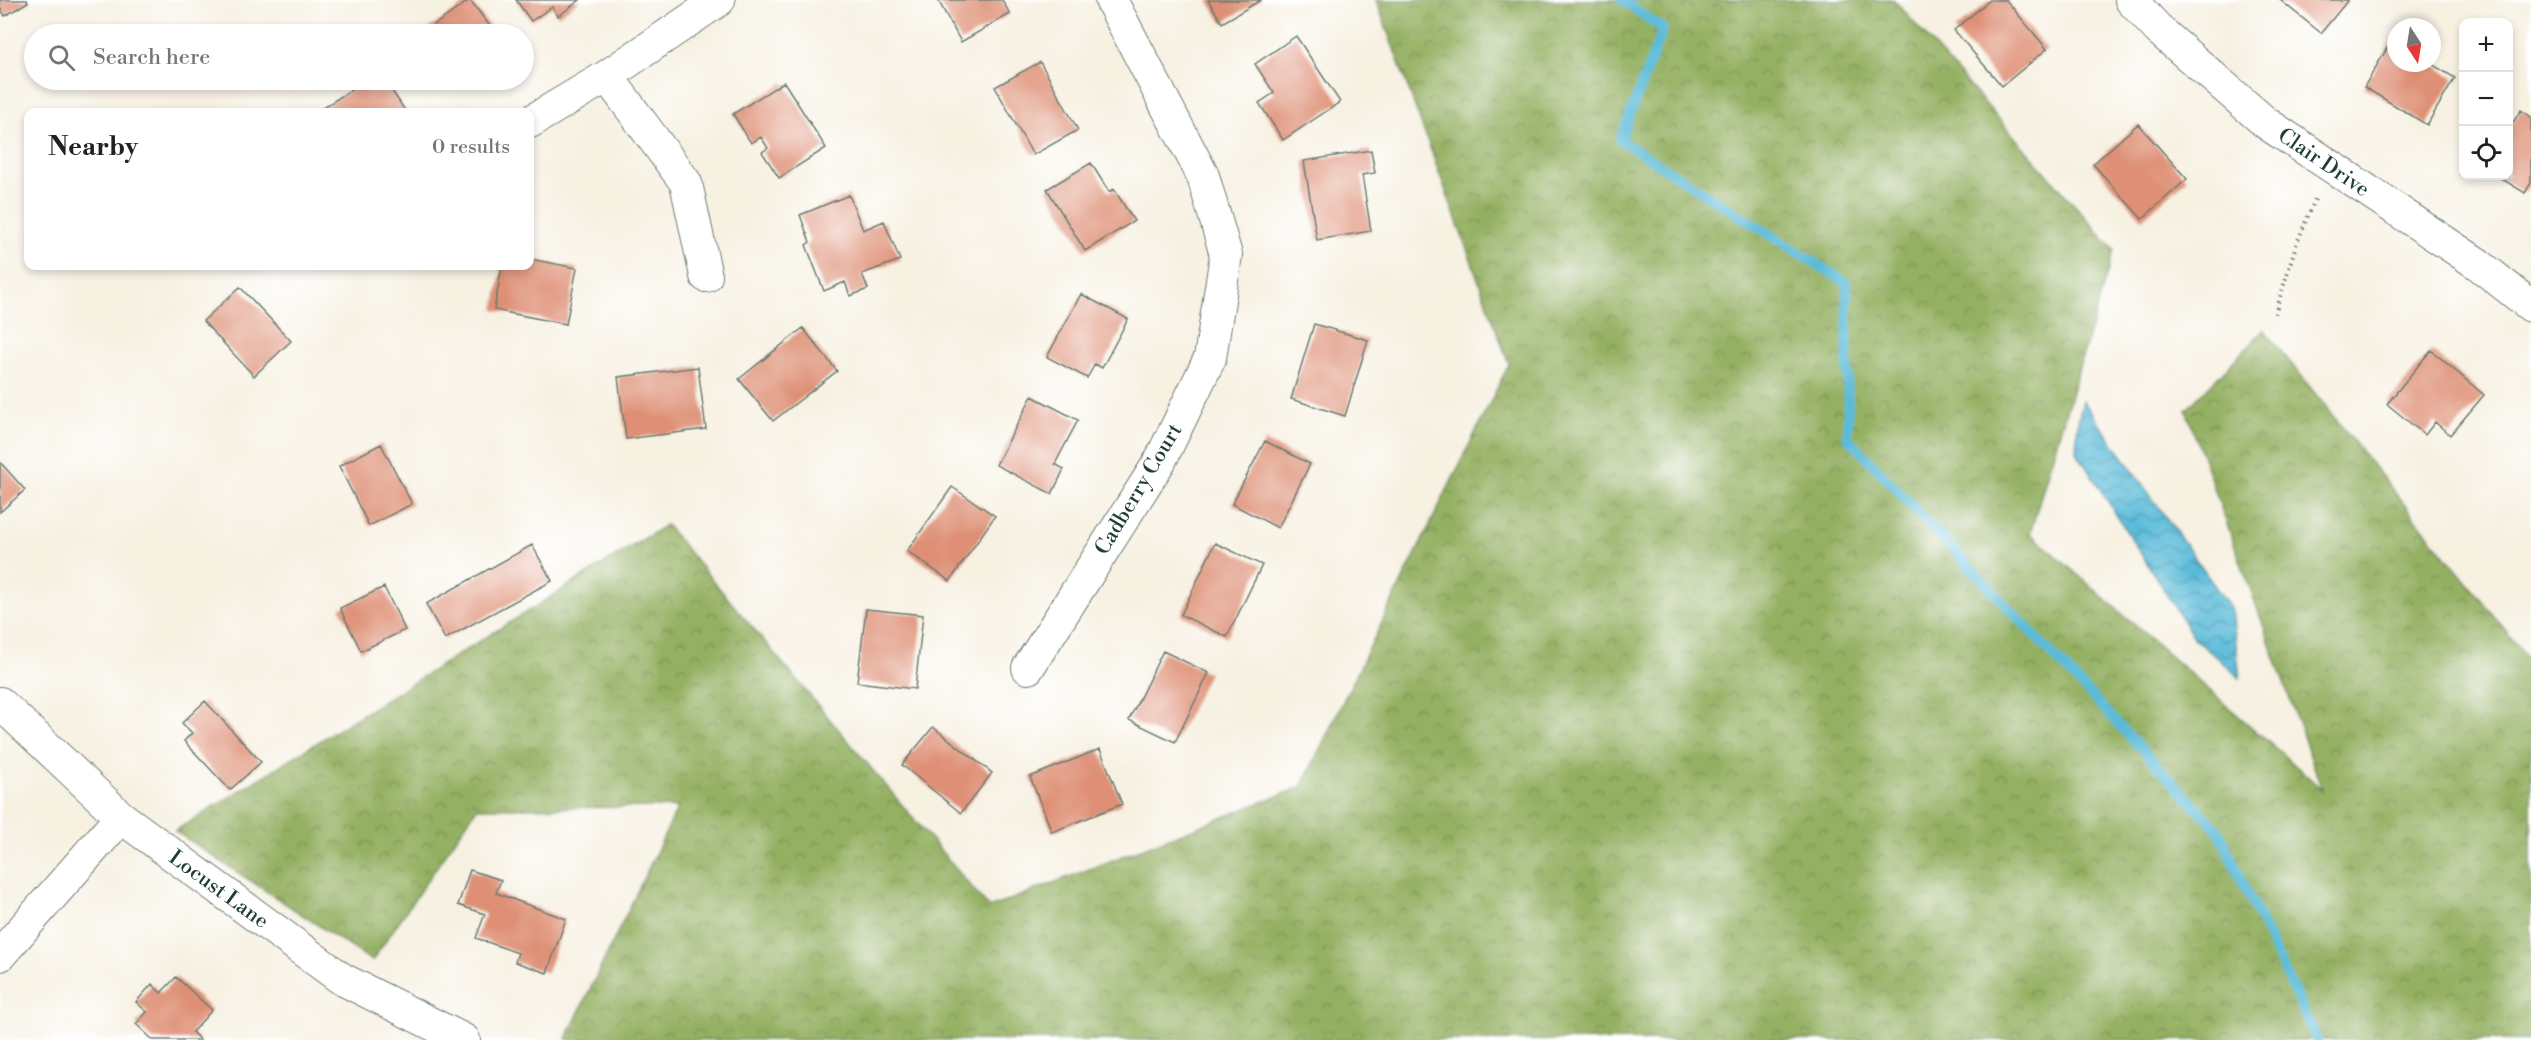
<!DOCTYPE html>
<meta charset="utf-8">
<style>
:root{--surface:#fff;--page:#f2f2f2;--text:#202124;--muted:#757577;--line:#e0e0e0}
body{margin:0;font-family:"Libre Bodoni",serif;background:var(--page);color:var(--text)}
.controls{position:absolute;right:18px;top:18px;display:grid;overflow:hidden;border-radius:12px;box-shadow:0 3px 9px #0003}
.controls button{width:54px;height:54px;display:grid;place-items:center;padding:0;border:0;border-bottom:2px solid var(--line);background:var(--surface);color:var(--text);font:30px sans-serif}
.compass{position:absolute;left:2387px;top:18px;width:54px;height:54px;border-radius:50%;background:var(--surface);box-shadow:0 3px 9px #0003;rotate:168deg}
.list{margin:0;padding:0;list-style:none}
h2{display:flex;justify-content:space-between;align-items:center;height:78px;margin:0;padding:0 24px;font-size:26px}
h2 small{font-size:20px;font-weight:400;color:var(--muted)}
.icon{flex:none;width:33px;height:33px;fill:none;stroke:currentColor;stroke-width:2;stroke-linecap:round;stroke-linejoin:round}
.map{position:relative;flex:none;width:2531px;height:1040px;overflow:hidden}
.search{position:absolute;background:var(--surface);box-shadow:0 3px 9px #0003;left:24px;top:24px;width:510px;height:66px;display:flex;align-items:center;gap:15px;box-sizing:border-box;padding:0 21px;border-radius:33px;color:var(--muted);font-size:22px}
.panel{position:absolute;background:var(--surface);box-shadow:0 3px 9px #0003;left:24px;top:108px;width:510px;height:162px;border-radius:12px}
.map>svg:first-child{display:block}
.forest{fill:url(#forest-crowns);stroke:#5a764b;stroke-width:1.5}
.water{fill:url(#water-waves);stroke:#3c7c86;stroke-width:1.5}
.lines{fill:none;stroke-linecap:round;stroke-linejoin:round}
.stream{stroke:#5abbd9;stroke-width:10}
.building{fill:#de8f75}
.minor-casing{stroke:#6b7c71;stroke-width:34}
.path{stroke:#6b7c71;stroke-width:4;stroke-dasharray:1.5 4.5;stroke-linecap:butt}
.minor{stroke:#fff;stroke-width:32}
.labels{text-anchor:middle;stroke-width:5;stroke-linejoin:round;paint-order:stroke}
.street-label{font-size:21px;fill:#1f3d34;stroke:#fff}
</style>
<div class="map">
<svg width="2531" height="1040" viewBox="0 0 2531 1040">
<defs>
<pattern id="forest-crowns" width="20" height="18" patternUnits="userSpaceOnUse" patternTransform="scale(1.5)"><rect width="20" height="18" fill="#94b062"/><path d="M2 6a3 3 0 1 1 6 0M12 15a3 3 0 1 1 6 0" fill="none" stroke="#789052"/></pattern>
<pattern id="water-waves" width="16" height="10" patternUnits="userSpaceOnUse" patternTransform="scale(1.5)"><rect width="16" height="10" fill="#5abbd9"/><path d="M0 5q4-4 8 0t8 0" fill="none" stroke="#4a99b1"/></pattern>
</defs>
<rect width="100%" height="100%" fill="#fff"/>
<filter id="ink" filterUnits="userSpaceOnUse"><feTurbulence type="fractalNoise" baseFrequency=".0167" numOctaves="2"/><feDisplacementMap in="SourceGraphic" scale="12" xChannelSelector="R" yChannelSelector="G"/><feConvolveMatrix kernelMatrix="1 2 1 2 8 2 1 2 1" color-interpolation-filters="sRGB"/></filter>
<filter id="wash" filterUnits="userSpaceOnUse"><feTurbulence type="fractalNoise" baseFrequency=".008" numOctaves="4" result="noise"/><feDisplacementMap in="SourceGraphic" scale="24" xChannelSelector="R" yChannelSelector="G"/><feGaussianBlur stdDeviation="1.35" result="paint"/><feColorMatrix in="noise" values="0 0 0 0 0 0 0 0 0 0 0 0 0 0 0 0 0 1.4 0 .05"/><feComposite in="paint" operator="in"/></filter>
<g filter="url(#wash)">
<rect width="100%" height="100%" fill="#f7f1e2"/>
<path class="forest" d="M1376,0h518l220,250 -84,283 292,256 -136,-379 78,-80 267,332v378h-1962l-3,-1 112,-232 -201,1 -105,153 -197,-130 491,-306 323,383 312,-121 208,-423z"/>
<path class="water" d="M2083,401l149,209 8,68 -46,-40 -118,-187 2,-31z"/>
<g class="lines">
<path class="stream" d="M1622,0l41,29 -43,111 227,143 1,155 370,392 99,210"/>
</g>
<g id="blocks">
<path class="building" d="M0,0h27l1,2 -23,14 -5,-9z
M470,0l26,34h-75z
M516,0h64l-22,16 -6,-9 -21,14z
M938,0h64l8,14 -49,28z
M1208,0h53l-39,23z
M1990,0h16l41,49 -45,37 -48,-56z
M2280,0h68l-27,33z
M1296,36l44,66 -57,38 -24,-37 15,-10 -19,-29z
M2392,40l4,3v20h34l25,15 -28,47 -63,-38z
M1040,62l38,68 -45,25 -38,-68z
M367,80h18l21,32h-90z
M784,82l42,66 -47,30 -17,-26 6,-4 -7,-11 -10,6 -18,-29z
M2521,110l10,7v66l-6,10 -28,-17h11v-54l4,2z
M2138,124l49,55 -45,40 -49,-55z
M1371,150l4,23 -13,2 9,56 -54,9 -13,-79z
M1091,163l18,29 5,-3 20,32 -49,30 -38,-62z
M849,195l14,35 21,-9 16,39 -38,14 6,15 -18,7 -5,-14 -21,9 -18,-46 4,-3 -10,-27z
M530,259l47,9 -11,56 -72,-14 8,-44h28z
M240,287l51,54 -37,35 -51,-55z
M1081,294l47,25 -26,49 -7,-4 -8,14 -40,-21z
M1314,324l54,16 -23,76 -54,-17z
M803,328l34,43 -64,50 -34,-42z
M2431,350l53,45 -34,40 -15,-13 -10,13 -38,-31z
M698,367l8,62 -80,10 -8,-62z
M1032,396l46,24 -23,44 9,5 -12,25 -56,-29z
M1265,441l45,23 -32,64 -46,-24z
M381,444l31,60 -43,22 -30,-60z
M0,462l25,28 -25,22z
M952,487l43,29 -45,65 -43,-30z
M1215,543l47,22 -35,72 -46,-22z
M532,545l20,36 -107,58 -19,-35z
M384,587l21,43 -44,21 -21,-43z
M866,609l57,6 -8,74 -58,-7z
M1163,651l46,22 -34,69 -46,-22z
M205,701l56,61 -31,28 -46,-49 8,-8 -10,-10z
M933,727l59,46 -31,40 -59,-48z
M1100,749l22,55 -70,28 -22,-55z
M470,870l31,10 -5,13 70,26 -19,54 -32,-11 3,-9 -42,-15 9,-24 -27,-9z
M176,977l36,33 -20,22 8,8h-47l-17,-16 11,-12 -11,-10 16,-18 9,9z"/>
</g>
</g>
<g filter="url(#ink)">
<use href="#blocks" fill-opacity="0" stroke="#6b7c71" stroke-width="1.5"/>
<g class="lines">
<defs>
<path id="minor" d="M2131,0l28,30 107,93 212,141 53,42
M607,76l79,107 20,93
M530,122l77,-46 112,-76
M1028,668l132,-207 50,-103 16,-103 -23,-79 -92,-176
M0,703l121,114 221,162 122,61
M0,955l121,-138"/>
</defs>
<use href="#minor" class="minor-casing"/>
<path class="path" d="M2275,314l21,-69 20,-48"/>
<use href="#minor" class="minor"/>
</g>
</g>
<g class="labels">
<g class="street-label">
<text transform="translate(2324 162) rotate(34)" y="7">Clair Drive</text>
<text transform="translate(1138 489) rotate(-59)" y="7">Cadberry Court</text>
<text transform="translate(219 889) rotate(36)" y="7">Locust Lane</text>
</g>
</g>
</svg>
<div class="controls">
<button>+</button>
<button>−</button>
<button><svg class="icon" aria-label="locate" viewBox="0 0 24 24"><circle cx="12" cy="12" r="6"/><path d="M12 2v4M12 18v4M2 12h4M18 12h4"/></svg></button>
</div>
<svg class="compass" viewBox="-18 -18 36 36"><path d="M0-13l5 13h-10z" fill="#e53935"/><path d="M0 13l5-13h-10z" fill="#757577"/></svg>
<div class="search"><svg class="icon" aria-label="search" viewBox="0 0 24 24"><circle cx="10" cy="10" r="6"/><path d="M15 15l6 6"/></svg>Search here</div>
<section class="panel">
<h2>Nearby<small>0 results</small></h2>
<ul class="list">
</ul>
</section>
</div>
